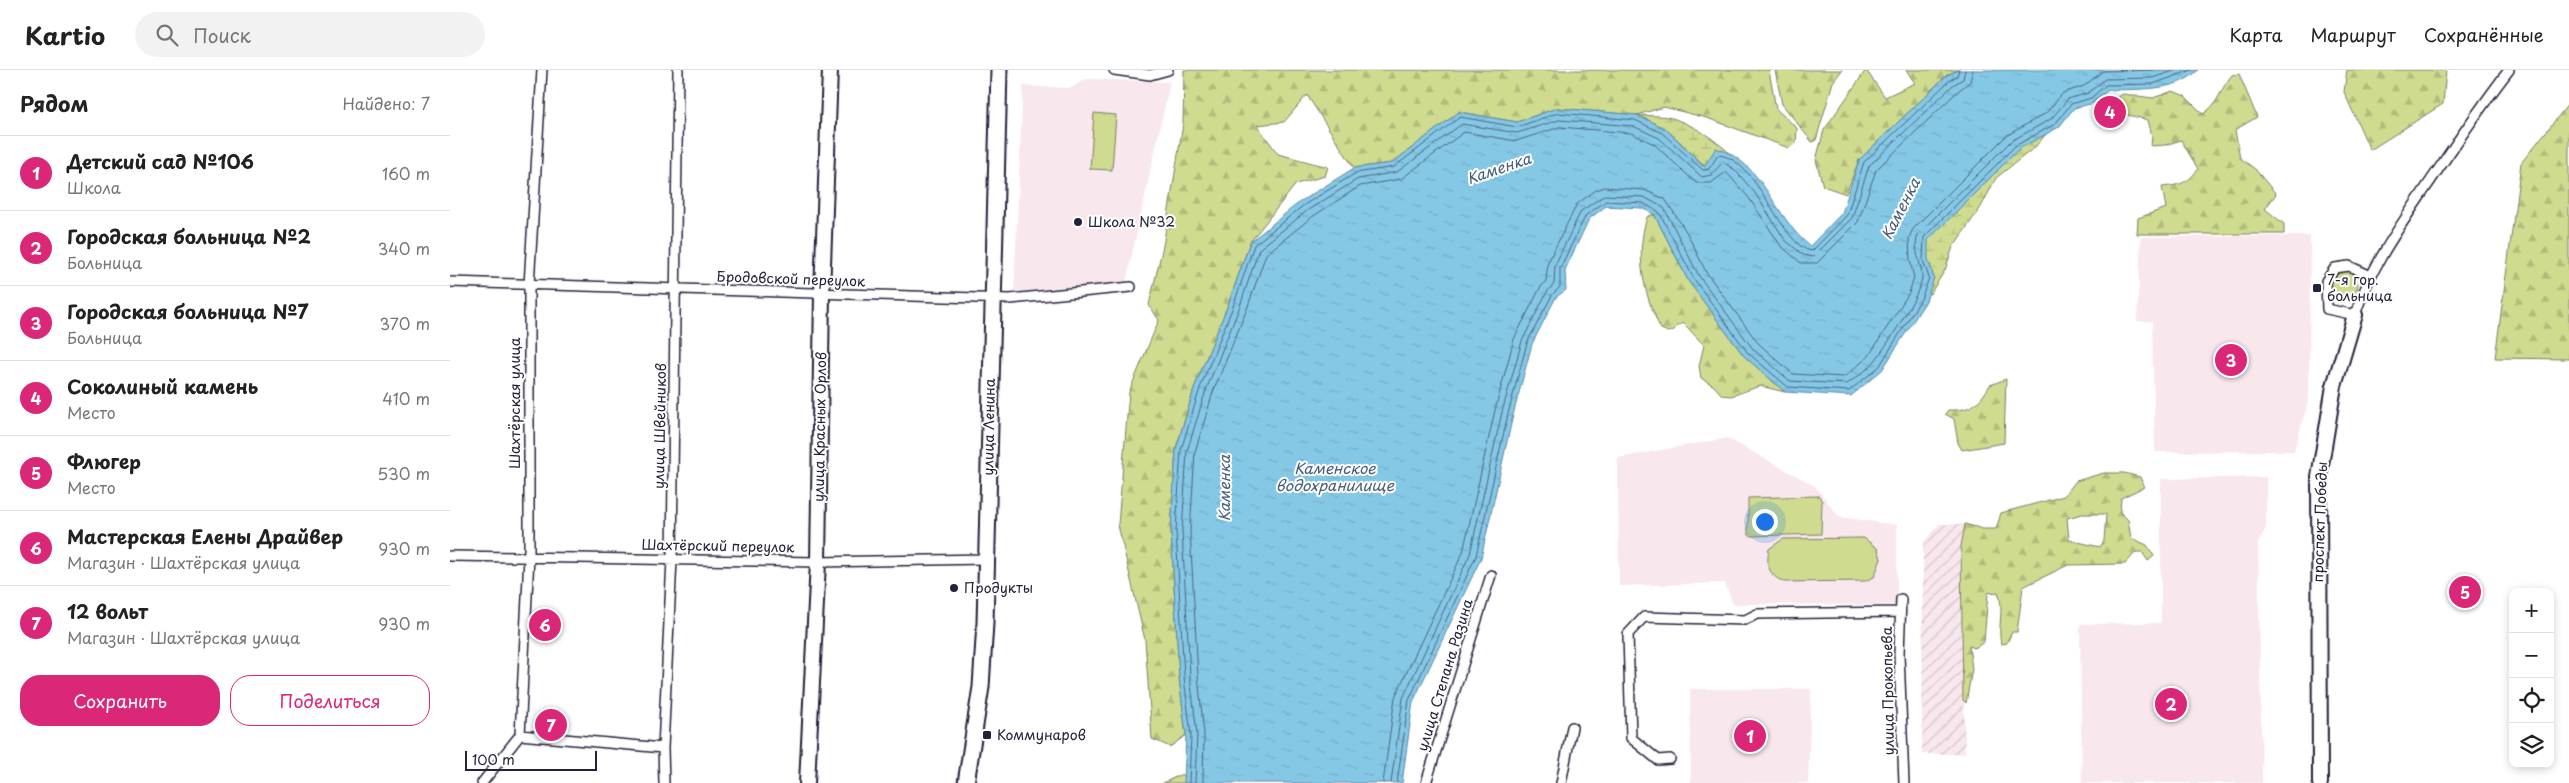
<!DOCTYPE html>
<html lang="ru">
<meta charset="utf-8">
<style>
:root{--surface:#fff;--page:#f2f2f2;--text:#222;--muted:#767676;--line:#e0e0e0;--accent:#db2777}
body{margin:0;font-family:"Playpen Sans",sans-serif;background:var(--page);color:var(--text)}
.controls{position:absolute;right:15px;bottom:15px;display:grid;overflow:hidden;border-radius:10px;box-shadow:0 2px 8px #0003}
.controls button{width:45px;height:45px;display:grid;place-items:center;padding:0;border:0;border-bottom:1px solid var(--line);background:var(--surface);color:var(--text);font:25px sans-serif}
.scale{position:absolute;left:15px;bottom:12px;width:132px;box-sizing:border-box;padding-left:5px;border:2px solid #22223b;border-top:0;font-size:14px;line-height:18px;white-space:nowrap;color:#22223b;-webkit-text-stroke:4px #fff;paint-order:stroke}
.you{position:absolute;left:1314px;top:451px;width:18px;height:18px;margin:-12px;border:4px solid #fff;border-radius:50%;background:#1a73e8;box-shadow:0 0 0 8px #1a73e833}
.badge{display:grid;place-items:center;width:32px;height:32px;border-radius:50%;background:var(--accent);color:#fff;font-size:16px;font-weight:700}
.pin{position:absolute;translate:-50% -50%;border:2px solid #fff;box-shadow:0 1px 5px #0006}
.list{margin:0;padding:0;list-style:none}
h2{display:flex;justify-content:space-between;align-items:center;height:65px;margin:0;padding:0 20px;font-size:21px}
h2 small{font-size:16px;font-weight:400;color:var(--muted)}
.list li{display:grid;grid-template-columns:32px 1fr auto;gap:15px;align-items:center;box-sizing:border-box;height:75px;padding:0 20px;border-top:1px solid var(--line)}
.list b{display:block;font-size:19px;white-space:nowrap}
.list p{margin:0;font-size:16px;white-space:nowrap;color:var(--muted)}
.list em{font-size:16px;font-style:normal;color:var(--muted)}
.actions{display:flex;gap:10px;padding:15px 20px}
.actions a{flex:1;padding:11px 0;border:1px solid var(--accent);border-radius:20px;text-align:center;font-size:18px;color:var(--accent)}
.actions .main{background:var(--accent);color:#fff}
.icon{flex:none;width:28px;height:28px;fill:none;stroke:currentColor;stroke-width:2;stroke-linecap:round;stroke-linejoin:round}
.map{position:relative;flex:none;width:2119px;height:713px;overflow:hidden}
header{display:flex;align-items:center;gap:30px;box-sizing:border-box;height:70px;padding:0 25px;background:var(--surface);border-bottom:1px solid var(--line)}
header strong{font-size:24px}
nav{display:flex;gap:28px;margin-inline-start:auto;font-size:18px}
.search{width:350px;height:45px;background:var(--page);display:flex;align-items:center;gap:12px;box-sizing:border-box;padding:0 18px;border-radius:28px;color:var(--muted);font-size:19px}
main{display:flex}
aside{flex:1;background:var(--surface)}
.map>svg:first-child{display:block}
.built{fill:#f8e7ed}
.industrial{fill:url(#industrial-furrows)}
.grass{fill:#cfdc8f;stroke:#787f65}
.forest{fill:url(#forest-firs);stroke:#787f65;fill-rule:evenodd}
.wetland{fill:url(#wetland-marsh);stroke:#787f65}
.water{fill:url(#water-ripples);stroke:#5d86a2}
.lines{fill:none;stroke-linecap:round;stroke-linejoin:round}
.shore{stroke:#4a647f;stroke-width:1}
.street-casing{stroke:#22223b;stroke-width:12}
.secondary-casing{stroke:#22223b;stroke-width:18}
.primary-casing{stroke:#22223b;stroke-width:19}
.street{stroke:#fff;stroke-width:9}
.secondary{stroke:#fff;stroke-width:14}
.primary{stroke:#fff;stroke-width:15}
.poi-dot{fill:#22223b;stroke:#fff;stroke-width:2}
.labels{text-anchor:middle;stroke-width:4;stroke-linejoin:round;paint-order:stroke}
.poi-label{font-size:14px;fill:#22223b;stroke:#fff;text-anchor:start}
.street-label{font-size:14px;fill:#22223b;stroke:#fff}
.water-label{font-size:15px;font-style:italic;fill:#455c77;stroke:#fff}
</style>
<header>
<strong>Kartio</strong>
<div class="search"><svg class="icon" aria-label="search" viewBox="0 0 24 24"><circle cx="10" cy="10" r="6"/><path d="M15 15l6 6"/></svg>Поиск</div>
<nav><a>Карта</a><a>Маршрут</a><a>Сохранённые</a></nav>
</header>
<main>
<aside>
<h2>Рядом<small>Найдено: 7</small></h2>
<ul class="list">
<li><span class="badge">1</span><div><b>Детский сад №106</b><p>Школа</p></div><em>160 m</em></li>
<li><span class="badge">2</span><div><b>Городская больница №2</b><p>Больница</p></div><em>340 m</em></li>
<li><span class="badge">3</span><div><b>Городская больница №7</b><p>Больница</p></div><em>370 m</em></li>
<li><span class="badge">4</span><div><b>Соколиный камень</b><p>Место</p></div><em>410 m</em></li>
<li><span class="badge">5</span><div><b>Флюгер</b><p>Место</p></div><em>530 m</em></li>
<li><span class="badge">6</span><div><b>Мастерская Елены Драйвер</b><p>Магазин · Шахтёрская улица</p></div><em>930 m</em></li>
<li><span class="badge">7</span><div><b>12 вольт</b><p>Магазин · Шахтёрская улица</p></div><em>930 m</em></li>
</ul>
<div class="actions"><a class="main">Сохранить</a><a>Поделиться</a></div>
</aside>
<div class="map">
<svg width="2119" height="713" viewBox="0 0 2119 713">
<defs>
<pattern id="industrial-furrows" width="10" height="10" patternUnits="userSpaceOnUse" patternTransform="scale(1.25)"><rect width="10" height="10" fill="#f8e7ed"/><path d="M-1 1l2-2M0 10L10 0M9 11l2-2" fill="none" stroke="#d4c6cc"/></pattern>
<pattern id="forest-firs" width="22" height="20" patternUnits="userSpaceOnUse" patternTransform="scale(1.25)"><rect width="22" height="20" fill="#cfdc8f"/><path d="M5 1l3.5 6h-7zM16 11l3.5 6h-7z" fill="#b1bc7c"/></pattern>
<pattern id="wetland-marsh" width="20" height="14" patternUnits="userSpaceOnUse" patternTransform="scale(1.25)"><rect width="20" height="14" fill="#cfdc8f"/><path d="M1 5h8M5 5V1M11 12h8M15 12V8" fill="none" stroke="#b1bc7c"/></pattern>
<pattern id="water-ripples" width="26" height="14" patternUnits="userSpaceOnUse" patternTransform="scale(1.25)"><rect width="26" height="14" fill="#85c8e6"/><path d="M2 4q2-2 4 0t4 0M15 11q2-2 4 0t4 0" fill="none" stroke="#73acc6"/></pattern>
</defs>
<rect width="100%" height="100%" fill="#fff"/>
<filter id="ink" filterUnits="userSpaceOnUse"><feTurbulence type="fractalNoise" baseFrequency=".02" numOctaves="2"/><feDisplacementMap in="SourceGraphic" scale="10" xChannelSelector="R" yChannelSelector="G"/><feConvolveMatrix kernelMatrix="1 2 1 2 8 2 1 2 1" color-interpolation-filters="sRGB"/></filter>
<g filter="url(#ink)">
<path class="built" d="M636,9l84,3 -44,200 -112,12 9,-208 48,2z
M1860,166l-1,162 -15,53 -139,1 -3,-130 -15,-1 4,-84z
M1277,368l88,48 24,31 58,8v80l-164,-1 -8,-21 -106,3 -1,-128z
M1816,407v51l-8,15 4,240h-180l-2,-159 81,-1v-144z
M1240,619h121l-3,94h-117z"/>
<path class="industrial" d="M1489,454h26l-4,23 4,207h-43l1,-211z"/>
<path class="grass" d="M644,43l22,2 -4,55 -22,-1z
M1880 214a14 14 0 1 1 28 0a14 14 0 1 1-28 0Z
M1369,426l3,5 -1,33 -69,2 -4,-2v-36z
M1414,468l14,11 3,10 -7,18 -9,4 -81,1c-16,-7 -18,-17 -15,-33l14,-10z"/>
<path class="forest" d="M734,0h585l7,39 21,19 -1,15 -7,5 -82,-30 -43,-11 -27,8 -80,-7 -40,14 -58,-10 -67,51 -38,5 -47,-73 -23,27 -27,3 21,29 50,13 -3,9 -29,8 -46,58 -21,60 -34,84 -19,62 -5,83 8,146 7,58 -16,12 -18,-8 -7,-99 -27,-115 11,-133 30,-72 -10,-15 14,-59 20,-122z
M1325,0h67l-9,12 -17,58 -4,2 -30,-38z
M1416,0l19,27 30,-14 -9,-13h52l-11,5 -88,85 -13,34 -23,-8 -7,-26 8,-30z
M1897,0h99l-3,34 -73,46 -26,-58z
M1789,4l18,43 -22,13 5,28 15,11 21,25 -11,15 19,15v10h-147l1,-16 28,-10 -4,-21c17,-2 26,-3 36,-18l-17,-29 -16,5 -14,1 1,-10 -4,-16 -24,-6 -7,-17 6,-3 30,4 20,-7 12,5 18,18c16,-10 17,-25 29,-39z
M2119,33v256l-74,-1 26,-195z
M1204,144l35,68 55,74 41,36 -25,-6 -29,10 -9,-1 -8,-9 -13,-8 -2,-12 5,-21 -21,-22 -6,3 -4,5 -5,1 -7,-3c-18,-35 -26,-74 -14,-112z
M1556,309l-2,64 -42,7 -4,-7 -4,-24 -9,-5 3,-4c23,1 31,-6 42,-25z
M1654,403h20l16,4 4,10 -23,11 -1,14 8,8 3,18 16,7 7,11 -6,5 -6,-9h-6l-11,12 -57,1 -45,22 -6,45h-5l-5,11 -6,1c-4,-18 4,-34 -3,-52l-10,1 -4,49 -9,6 -6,-2 3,23 -6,34 -3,-3 -2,-153 4,-23 18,5h13l5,-16 63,-17 12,-15zM1632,444h24l-2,27 -4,6 -31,-7 -2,-22z
M732,704l6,6v3h-25z"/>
<path class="wetland" d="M1187,45c11,1 27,0 38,4 55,20 88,70 121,115l-91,-68 -40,-38z
M1603,56l-18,21 -39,31 -15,29 -28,40 -8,23 -15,24 -4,-5v-55l82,-82z"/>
<path class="water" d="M1508,0h240c-20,22 -62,19 -90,20l-14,13 -20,5 -15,19 -40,22 -91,91v19l6,19 -8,23 -44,69 -31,26 -66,-4 -41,-36 -55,-74 -35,-68 -13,-6 -35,-2 -17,13 -24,51 1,20 -10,7 -24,47 -19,71 -32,143 -68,144 -11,81h-218l2,-48 -7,-58 -8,-146 5,-82 19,-63 34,-84 21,-60 51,-41 53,-33 38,-5 67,-51 58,10 40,-14 80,7 28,13 39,38 12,-18c48,14 58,70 94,98l32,-33 17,-53 88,-85z"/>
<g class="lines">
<path class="shore" d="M739,713l2,-48 -7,-58 -8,-146 5,-81 19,-62 34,-84 20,-59 50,-40 52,-32 38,-6 66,-50 57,10 41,-14 77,7 27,13 41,37 6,-1 9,-14c39,1 64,94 94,96l35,-36 17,-53 86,-82 7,-4 2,-6
M745,713l2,-49 -7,-58 -8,-145 5,-80 19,-61 34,-84 19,-57 49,-39 50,-31 39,-7 65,-48 55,9 42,-13 74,6 26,12 43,39 9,-2 12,-13 12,8 20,23 30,47 18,15 10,2 39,-39 17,-52 84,-81 10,-6 2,-9
M753,713l1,-49 -6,-58 -8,-145 5,-79 18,-60 34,-83 19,-55 46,-37 48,-31 41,-7 63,-47 52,9 44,-14 71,6 23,11 42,39h15l15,-11 23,26 32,48 20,17h16l41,-41 18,-52 82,-79 12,-9 3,-12
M933,713l12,-86 68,-145 32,-142 19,-71 26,-51 6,-7 2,-19 29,-58 19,-14 9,-3 39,3 21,9 22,34 19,39 52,71 35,31 51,3 24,-20 41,-64 5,-15 -4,-18 -1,-22 4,-9 93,-93 40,-23 17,-20 21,-7 19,-15 50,-1
M941,713l12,-85 67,-144 32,-142 20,-71 25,-49 7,-8 1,-19 26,-54 24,-16 39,2 20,11 35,68 54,73 37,32 57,3c8,-6 20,-13 27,-22 10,-12 47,-69 48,-84 1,-13 -11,-29 -3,-45l92,-92 40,-22 17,-20 20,-6 17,-14 47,-1 25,-8
M947,713l12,-83 67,-144 32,-142 19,-71 25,-48 8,-8v-19l26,-53 20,-14 37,2 16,9 35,67 54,74 40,34 61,4 30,-24 42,-68 8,-21 -6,-18 1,-23 91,-91 40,-22 16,-20 20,-6 15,-13 47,-1 39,-14"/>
<defs>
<path id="street" d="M664,0l36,5 18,-5
M1921,206l-22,-10 -14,2 -9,13 1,28 28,6c15,-46 41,-83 68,-123 28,-41 55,-82 86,-122
M0,212l560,17 121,-12
M0,486l368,6 168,-3
M1451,529l-2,55 5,129
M70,665l9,-178v-272l13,-215
M70,665l143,13
M1220,689l-12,1 -27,-22 -3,-104 16,-17 101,3 12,-6 143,-2
M32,713l38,-48
M214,713l-1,-35 9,-189 6,-489
M976,713l65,-208
M1111,713l11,-56"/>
<path id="secondary" d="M357,713l11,-221 4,-269 8,-223
M1870,713l-1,-306 15,-91 21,-71"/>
<path id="primary" d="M516,713l15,-96 4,-64 14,-553"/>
</defs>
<use href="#street" class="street-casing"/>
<use href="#secondary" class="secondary-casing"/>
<use href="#primary" class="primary-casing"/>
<use href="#street" class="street"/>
<use href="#secondary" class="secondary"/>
<use href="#primary" class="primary"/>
</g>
</g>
<g class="poi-dot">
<circle cx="628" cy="152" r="5"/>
<rect x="1862" y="213" width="10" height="10" rx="2.5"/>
<circle cx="504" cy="518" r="5"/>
<rect x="532" y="660" width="10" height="10" rx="2.5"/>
</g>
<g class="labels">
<g class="poi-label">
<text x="638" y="157">Школа №32</text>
<text x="1877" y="215">7-я гор.<tspan x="1877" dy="16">больница</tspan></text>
<text x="514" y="523">Продукты</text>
<text x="547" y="670">Коммунаров</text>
</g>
<g class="street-label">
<text transform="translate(341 209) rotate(2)" y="5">Бродовской переулок</text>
<text transform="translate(65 333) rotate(-90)" y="5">Шахтёрская улица</text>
<text transform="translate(210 356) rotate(-89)" y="5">улица Швейников</text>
<text transform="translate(370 357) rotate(-89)" y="5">улица Красных Орлов</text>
<text transform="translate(539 357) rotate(-89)" y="5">улица Ленина</text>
<text transform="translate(1870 452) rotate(-88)" y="5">проспект Победы</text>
<text transform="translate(268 476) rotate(1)" y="5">Шахтёрский переулок</text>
<text transform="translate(995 605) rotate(-73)" y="5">улица Степана Разина</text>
<text transform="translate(1438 621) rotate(-91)" y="5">улица Прокопьева</text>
</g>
<g class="water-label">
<text transform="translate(1049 99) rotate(-19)" y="5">Каменка</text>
<text transform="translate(1451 139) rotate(-63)" y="5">Каменка</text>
<text x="885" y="404">Каменское<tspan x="885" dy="17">водохранилище</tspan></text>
<text transform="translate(775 418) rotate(-90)" y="5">Каменка</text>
</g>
</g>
</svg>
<div class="controls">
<button>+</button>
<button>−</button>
<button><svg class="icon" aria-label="locate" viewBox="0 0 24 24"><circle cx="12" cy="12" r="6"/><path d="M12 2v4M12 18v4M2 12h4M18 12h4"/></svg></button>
<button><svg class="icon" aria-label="layers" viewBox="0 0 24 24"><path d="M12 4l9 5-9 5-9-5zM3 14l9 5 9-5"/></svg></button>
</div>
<div class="scale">100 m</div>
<div class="you"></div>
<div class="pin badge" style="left:1300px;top:666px">1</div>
<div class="pin badge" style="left:1721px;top:634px">2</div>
<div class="pin badge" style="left:1781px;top:290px">3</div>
<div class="pin badge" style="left:1660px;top:42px">4</div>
<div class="pin badge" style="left:2015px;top:522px">5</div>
<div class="pin badge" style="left:95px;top:555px">6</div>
<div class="pin badge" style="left:101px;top:655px">7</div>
</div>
</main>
